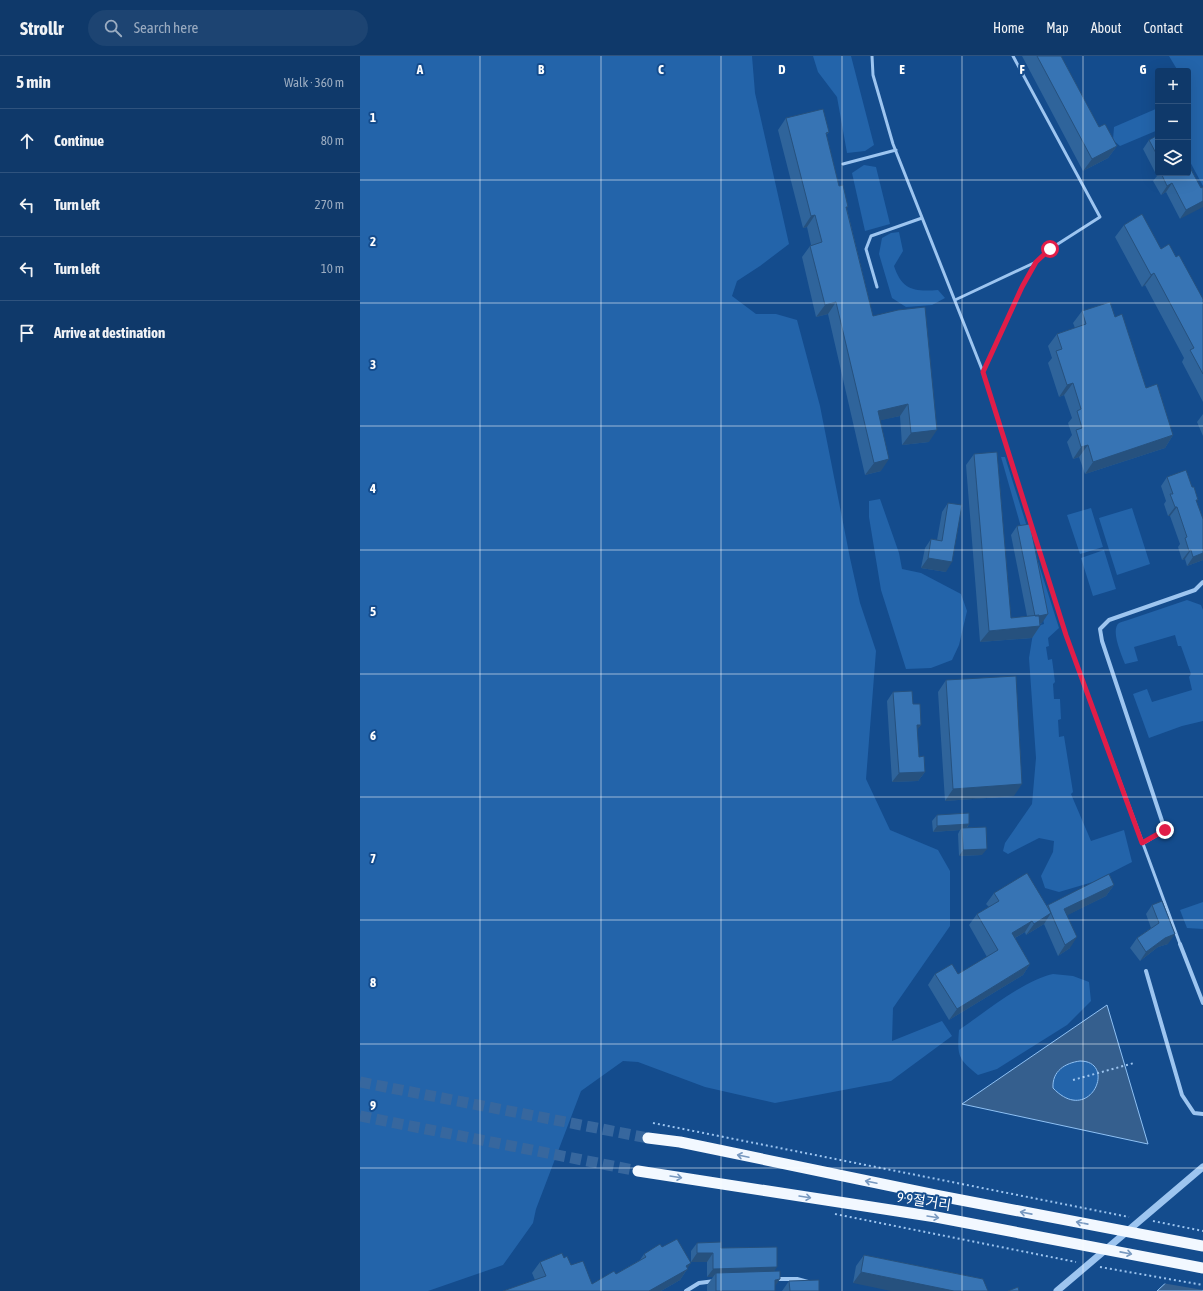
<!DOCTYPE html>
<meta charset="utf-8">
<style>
:root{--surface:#0f396a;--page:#1d4472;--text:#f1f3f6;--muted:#9bacc1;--line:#2f537e}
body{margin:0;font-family:"Asap Condensed","Noto Sans KR",sans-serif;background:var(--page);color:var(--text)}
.controls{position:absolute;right:12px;top:12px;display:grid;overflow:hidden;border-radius:4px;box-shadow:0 4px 16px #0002}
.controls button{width:36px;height:36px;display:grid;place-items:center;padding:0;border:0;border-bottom:1px solid var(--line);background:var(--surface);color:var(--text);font:20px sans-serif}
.stop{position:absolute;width:12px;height:12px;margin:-9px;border:3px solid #e11d48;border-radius:50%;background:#fff}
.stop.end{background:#e11d48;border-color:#fff;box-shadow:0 1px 4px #0008}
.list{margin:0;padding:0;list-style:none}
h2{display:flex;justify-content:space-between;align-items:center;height:52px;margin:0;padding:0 16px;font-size:17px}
h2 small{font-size:13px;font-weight:400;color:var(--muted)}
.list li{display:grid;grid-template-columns:26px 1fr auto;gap:12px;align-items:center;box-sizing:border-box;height:64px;padding:0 16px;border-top:1px solid var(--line)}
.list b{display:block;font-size:15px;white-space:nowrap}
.list em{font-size:13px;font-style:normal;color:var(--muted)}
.icon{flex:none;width:22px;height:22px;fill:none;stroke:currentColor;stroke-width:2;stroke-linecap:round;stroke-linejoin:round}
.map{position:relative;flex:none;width:843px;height:1235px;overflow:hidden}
header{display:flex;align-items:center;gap:24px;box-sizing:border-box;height:56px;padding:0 20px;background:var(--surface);border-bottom:1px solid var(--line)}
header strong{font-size:19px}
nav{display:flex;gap:22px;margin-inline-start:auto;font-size:14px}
.search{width:280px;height:36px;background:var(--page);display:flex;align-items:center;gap:10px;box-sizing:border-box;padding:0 14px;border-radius:22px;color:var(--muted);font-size:15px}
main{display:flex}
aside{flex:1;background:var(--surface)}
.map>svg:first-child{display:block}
.green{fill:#2364aa}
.water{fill:#355f8e;stroke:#8fc1f4;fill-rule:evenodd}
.pier{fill:#144c8d}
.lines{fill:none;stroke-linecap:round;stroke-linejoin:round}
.trunk-tunnel{stroke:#37679e;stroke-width:11;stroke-dasharray:11 5.5;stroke-linecap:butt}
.path{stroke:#9dc5f0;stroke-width:2;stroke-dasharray:2 3;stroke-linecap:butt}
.service{stroke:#9dc5f0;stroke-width:3}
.minor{stroke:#9dc5f0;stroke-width:4}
.tertiary{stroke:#9dc5f0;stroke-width:7}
.trunk{stroke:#f2f8ff;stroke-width:11}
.wall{fill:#2f649b}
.shaded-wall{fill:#26517e}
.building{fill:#3774b4;stroke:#26517e}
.oneway{stroke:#7899c0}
.route{stroke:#e11d48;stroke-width:5}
.grid{fill:none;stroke:#fff;stroke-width:1;stroke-opacity:0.55}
.labels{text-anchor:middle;stroke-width:4;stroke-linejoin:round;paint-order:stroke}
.street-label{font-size:14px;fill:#fff;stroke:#144c8d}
.grid-label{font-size:13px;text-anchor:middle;font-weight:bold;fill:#fff;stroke:#144c8d;stroke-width:4;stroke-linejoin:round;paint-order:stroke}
</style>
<header>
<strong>Strollr</strong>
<div class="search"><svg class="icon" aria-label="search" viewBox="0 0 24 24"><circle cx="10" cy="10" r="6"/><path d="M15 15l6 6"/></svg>Search here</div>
<nav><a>Home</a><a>Map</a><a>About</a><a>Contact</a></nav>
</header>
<main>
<aside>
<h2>5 min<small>Walk · 360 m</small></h2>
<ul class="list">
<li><svg class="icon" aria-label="ahead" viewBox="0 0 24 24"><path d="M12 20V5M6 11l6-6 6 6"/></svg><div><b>Continue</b></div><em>80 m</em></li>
<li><svg class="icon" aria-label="left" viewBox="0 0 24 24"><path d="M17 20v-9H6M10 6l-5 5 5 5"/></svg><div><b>Turn left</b></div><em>270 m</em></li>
<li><svg class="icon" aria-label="left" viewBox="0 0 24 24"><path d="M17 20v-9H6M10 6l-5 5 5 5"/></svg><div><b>Turn left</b></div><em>10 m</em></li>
<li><svg class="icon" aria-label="arrive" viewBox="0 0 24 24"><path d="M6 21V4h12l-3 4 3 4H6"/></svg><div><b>Arrive at destination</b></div></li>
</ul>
</aside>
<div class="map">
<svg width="843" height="1235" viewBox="0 0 843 1235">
<rect width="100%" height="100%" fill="#144c8d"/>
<path class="green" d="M0,0h392l3,37 34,151 -29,22 -23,15 -5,15 24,18h20l21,6 23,86 30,152 10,45 16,48 -10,128 24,51 48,20 12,21v55l-57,82 -1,33 50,-20 10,15 -61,45 -116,22 -70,-16 -67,-25 -15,-1 -42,30 -45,118 -3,14 -30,42 -75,26h-68z
M453,0h38l23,89 -9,6 -18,2 -10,-56 -19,-25z
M809,0h34v130l-15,-28v-87h-10z
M798,52v22l-38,16 -7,-6 1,-13z
M504,109l12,2 14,57 -25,7 -13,-58z
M539,176l4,19 -9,15c8,24 20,26 44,24l7,8 -13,7 -26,2 -14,-9 -13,-44 3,-16 9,-5z
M641,401h4l54,171 -11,10 1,8 -3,1 2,13 4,-1 3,23 -2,2 1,15h6l1,20 -3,1 1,17 5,-1 9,56 -2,2 20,47 33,-11 8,32 -39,20 -34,10 -14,-4 -4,-12 12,-24 1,-11 -15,-3 -31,16 -5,-3 2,-8 27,-39 4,-46 -7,-100 5,-31 10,-3 -19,-93 -4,-4z
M520,443l19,54 3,16 19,4 40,21 6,17 -8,34 -7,15 -21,8 -25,1 -25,-79 -12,-73v-16z
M731,452l12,39 -23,7 -13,-39z
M772,452l18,56 -33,11 -18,-57z
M744,494l12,39 -23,7 -12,-38z
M827,544l14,5 2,5v111l-21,5 -33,12 -16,-44 14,-5 5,13 40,-12 -3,-13 2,-3 -10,-28h-3l-3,-11 -41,12 4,14 -13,3c-3,-8 -15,-34 -6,-41 2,-1 6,-2 9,-3z
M843,846v27l-16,-1 -7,-18z
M693,918l20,2 16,6 2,19 -24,24 -70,44 -19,6c-20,-16 -21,-19 -19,-45 25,-17 65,-50 94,-56z
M720,1005c38,0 10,66 -27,27 0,-17 12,-25 27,-27z"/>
<path class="water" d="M747,949l41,139 -186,-40zM720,1005c38,0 10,66 -27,27 -1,-17 12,-25 27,-27z
M843,1192v43h-46z"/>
<path class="pier" d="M843,1190v44l-41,-7 40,-36z"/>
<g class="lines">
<path class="trunk-tunnel" d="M0,1026l288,56
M0,1060l278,55"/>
<path class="path" d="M713,1024l61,-17
M293,1067l476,94
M475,1158l241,48
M793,1165l50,10
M740,1211l103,18"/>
<path class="service" d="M512,0l1,19 20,69 90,228 83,263 114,309
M483,108l53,-14
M517,231l-11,-38 5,-13 51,-18
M595,244l81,-38
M623,316l39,-85 14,-25 14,-13 50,-32 -87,-161"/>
<path class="minor" d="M783,787l22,-13 -63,-189 -2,-12 9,-9 86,-30 8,-8
M820,888l23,59
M786,915l36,124 12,18 9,1
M416,1223h21l11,3
M326,1235l13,-8 16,-2"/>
<path class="tertiary" d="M697,1235l146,-124"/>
<path class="trunk" d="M288,1082l32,4 260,54 263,50
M278,1115l298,46 267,51"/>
</g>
<path class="wall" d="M662,0h39l38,71 18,19 -9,12 -25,13z
M426,62l43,14 -3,3 13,51 8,23 26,107 56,126 -27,3 -2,-29 -20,4 1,51 -16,4 -37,-161 -12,3 -14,-60 8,-11 1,-1 -4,-18 -4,1 -25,-98z
M798,79v38h30l13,15 2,-1 -23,32 -14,-27 -5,3 -8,-14 4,-5 -14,-27 6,-9z
M764,169l37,24 15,8 27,42v103l-21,-40 2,-4 -39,-73 -3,2 -27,-50z
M722,255l33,6 31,71 27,47 -8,13 -80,26 -6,-17 -6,2 -6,-17 5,-7 -4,-12 4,-5 -8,-23 -5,2 -11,-34 4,-5 -4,-12 9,-12 18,-6 -2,-5z
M843,358v22l-6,-14z
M614,398l37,164 16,-2 -16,-81 6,-9 25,97 -2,1v2l-8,12 -52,4 -14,-177z
M807,421l29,25 7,58 -16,6 -2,-7 -3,1 -4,-13 2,-3 -10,-28h-2l-4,-12 2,-3 -5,-15z
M588,447l-2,69 -25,-4 4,-20 6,-9 6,1 5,-28z
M586,624l68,116 -69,5 -7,-109z
M533,636l20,12 8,21 -4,4 2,28 6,15 -7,9 -26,1 -5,-81z
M577,759l32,9 -2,4 15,27 -23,1 -1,-22 2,-4 -27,2 -1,-11z
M754,829l-8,11 -39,19 3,33 -12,8 -14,-32 -18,11 -1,-3 -10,6 15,26 -7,11 -74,45 -21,-35 7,-11h23l29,-17 -18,-32 8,-11 12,-7 -3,-3 8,-11 53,13 1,-1z
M792,849l16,39 -10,3 -18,14 -10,-13 7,-10 14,-10 -5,-14z
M337,1187l24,5 54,23v20h-68v-6l6,-8h-6v-15h-16v-11z
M302,1191l26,21 -8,12 -19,11h-158l32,-11 -3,-7 8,-11 24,-4 7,7 21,19 24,-10 24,-14 4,-6z
M504,1199l119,24 -130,4 3,-17z
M429,1225l30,10h-37z"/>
<path class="shaded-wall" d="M757,90l-9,12 -25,13 9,-12z
M812,127l-6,9 -5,3 6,-9z
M843,145v6l-23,12 6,-9z
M455,159l-8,12 -4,1 8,-12z
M794,217l-9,12 -3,2 9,-12z
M476,246l-8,12 -12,3 9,-12z
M713,327l-9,12 -5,2 8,-12z
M548,348l-8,12 -31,7 9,-12z
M577,374l-8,12 -27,3 9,-12z
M813,379l-8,13 -80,26 8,-12z
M728,389l-9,12 -6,2 8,-12z
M529,403l-8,12 -16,4 9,-12z
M815,451h2l-7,9h-2z
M831,494l-6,9 -3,1 7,-9z
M843,497v7l-16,6 6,-9z
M568,502l24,4 -6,10 -25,-4z
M688,558l-6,9 -13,3 7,-10z
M680,570l-8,12 -52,4 9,-11z
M557,669h4l-7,9z
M565,716l-7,9 -26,1 7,-9z
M662,728l-8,12 -69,5 8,-12z
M609,768l-4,6 -3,-2 -2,2 -27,2 4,-6z
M627,793l-5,6 -23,1 4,-6z
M754,829l-8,11 -50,25 8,-12z
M691,857l-7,11 -18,11 8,-11z
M672,865l-7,11 -21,12 8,-11z
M815,878l-7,10 -10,3 -18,14 6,-9 19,-14z
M717,881l-7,11 -12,8 7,-11z
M670,908l-7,11 -74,45 8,-11z
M337,1197h16l-6,9h-16z
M331,1207l-11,17 -19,11h-12z
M417,1211l-6,9 -55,-3 -3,4h-6l6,-8z
M501,1216l93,19h-63l-38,-8z
M420,1223l-8,12 3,-11z"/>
<path class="building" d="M677,0h24l38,71 6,-3 12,22 -25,13z
M463,53l6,23 -3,1 13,53 4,-1 5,22h-2l27,109 25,-6 27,-3 12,123 -26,3 -3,-29 -30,7 11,48 -15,4 -38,-161 -11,3 -15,-59 12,-4 -7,-27 -4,1 -25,-98z
M798,79v22l-9,-17z
M828,108l13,24 2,-1v14l-17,9 -14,-27 -5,3 -6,-13h27z
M782,158l19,35 8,-5 7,13 3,-2 24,44v75l-13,-24 4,-2 -40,-75 -3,2 -27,-50z
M750,246l5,15 7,-3 24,74 11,-4 16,51 -80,27 -5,-17 -7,2 -5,-17 6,-2 -5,-17 4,-2 -8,-26 -6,2 -11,-34 6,-2 -5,-15 29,-10 -4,-13z
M637,396l14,166 28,-3 1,11 -51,5 -15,-177z
M826,414l6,17h2l4,13h-2l7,19v34l-10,4 -2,-7 -2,1 -4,-13 2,-1 -10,-30h-2l-5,-13h3l-6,-17z
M588,447l14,2 -10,57 -24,-4 3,-19 11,2z
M670,468l18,90 -9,2h-4l-18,-90z
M656,620l6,108 -69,5 -7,-109z
M552,635l1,13h7l1,21h-4l2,32 5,-1 1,16 -26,1 -6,-81z
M609,757v11l-32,2v-11z
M626,771l1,22 -24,1 -1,-22z
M667,817l24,40 -3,-8 61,-31 5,11 -50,24 13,28 -12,8 -14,-32 -17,11 -2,-3 -20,12 18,31 -73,45 -22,-35 17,-10 6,10 40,-24 -21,-36 22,-13 -5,-8z
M802,845l13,33 -10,4 -19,14 -9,-14 22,-15 -7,-18z
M317,1183l14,24 -5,3 2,3 -39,22h-146l43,-15 -6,-14 22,-9 2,5 3,-2 4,9 12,-4 9,23 22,-13 2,3 30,-17 -2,-3 16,-10 2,3z
M361,1186v6l56,-1v20l-64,2v-16h-16v-10z
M504,1199l119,24 5,12h-34l-93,-19z
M420,1215v8l-5,1v11h-59v-18z
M459,1224v11h-29l-1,-10z
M658,1231l1,4h-11z"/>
<defs><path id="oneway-shaft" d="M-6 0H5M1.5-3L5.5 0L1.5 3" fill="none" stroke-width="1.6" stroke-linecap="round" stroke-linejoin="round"/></defs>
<g class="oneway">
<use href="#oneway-shaft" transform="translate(383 1100) rotate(-168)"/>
<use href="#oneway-shaft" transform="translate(316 1121) rotate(9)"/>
<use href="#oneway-shaft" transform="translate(511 1126) rotate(-168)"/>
<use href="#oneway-shaft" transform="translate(445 1141) rotate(9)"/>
<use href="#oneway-shaft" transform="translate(666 1157) rotate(-169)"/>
<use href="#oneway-shaft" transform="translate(573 1161) rotate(9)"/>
<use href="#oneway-shaft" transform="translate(722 1167) rotate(-169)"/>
<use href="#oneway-shaft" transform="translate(766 1197) rotate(11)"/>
</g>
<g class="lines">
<path class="route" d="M690,193l-14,13 -14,25 -39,85 83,263 76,208 23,-13"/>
</g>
<path class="grid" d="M120,0v1235M241,0v1235M361,0v1235M482,0v1235M602,0v1235M723,0v1235M0,124h843M0,247h843M0,370h843M0,494h843M0,618h843M0,741h843M0,864h843M0,988h843M0,1112h843"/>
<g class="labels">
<g class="street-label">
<text transform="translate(564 1145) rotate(9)" y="5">9·9절거리</text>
</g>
</g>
<g class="grid-label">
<text x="60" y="18">A</text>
<text x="181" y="18">B</text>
<text x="301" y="18">C</text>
<text x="422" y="18">D</text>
<text x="542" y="18">E</text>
<text x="662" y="18">F</text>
<text x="783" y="18">G</text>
<text x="13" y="66">1</text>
<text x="13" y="190">2</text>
<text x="13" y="313">3</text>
<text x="13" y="437">4</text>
<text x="13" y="560">5</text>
<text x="13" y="684">6</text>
<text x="13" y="807">7</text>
<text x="13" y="931">8</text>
<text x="13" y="1054">9</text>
</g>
</svg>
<div class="controls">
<button>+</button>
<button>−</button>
<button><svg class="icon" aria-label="layers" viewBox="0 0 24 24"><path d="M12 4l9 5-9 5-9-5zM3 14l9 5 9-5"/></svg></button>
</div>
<div class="stop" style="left:690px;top:193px"></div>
<div class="stop end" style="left:805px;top:774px"></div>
</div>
</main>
